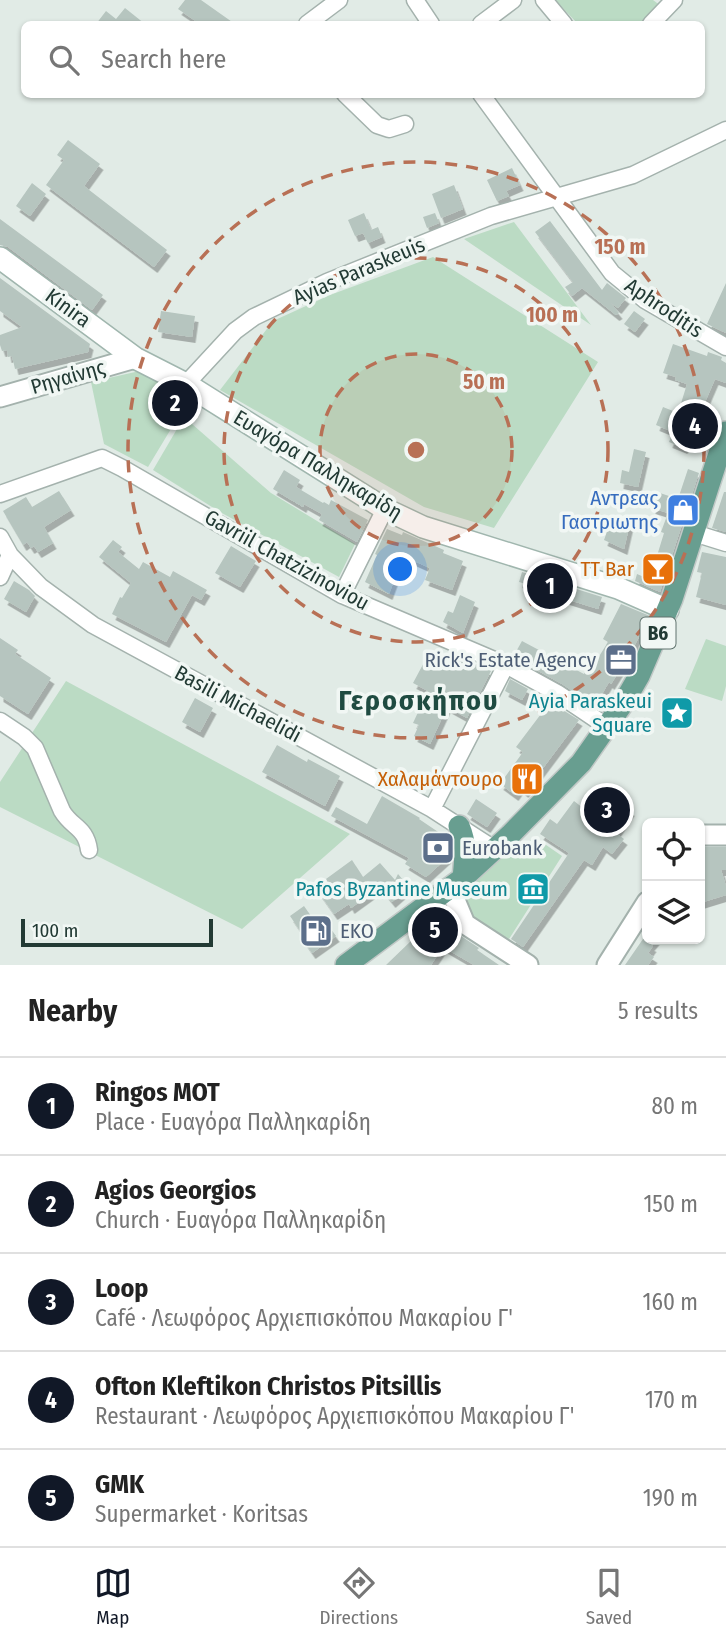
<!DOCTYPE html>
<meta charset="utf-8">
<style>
:root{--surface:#fff;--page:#f6f6f6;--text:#222;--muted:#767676;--line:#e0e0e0;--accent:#111827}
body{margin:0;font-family:"Fira Sans Condensed",sans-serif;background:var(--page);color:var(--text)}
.controls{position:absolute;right:21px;bottom:21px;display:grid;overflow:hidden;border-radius:10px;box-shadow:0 2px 5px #0004}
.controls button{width:63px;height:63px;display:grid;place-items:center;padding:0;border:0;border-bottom:2px solid var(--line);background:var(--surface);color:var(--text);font:35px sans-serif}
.scale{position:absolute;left:21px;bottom:18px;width:192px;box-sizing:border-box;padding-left:7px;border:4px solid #223a34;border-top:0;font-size:19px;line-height:24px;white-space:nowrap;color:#223a34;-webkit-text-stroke:5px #f1f7f4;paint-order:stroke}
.you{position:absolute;left:401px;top:570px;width:24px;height:24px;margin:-18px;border:5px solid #fff;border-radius:50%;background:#1a73e8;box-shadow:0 0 0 10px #1a73e833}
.badge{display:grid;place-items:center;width:46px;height:46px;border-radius:50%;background:var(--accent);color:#fff;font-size:23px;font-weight:700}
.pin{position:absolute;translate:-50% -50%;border:4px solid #fff;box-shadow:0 2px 7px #0006}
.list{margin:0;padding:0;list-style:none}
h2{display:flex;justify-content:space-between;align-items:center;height:91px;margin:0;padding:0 28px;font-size:30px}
h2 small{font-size:23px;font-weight:400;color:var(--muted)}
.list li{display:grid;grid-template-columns:46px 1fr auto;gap:21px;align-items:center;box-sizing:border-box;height:98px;padding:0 28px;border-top:2px solid var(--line)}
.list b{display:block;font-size:26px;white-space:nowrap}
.list p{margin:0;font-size:23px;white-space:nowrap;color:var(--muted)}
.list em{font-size:23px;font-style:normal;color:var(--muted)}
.icon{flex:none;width:38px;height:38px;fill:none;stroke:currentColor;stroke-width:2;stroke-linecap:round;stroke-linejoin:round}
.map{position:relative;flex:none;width:726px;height:965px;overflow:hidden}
.search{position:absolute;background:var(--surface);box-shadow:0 2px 5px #0004;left:21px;right:21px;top:21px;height:77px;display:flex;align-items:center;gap:18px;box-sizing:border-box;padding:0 24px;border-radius:10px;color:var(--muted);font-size:26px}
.sheet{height:581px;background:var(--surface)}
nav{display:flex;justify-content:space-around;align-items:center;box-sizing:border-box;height:98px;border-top:2px solid var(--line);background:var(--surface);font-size:19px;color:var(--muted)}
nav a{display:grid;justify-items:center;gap:4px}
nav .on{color:var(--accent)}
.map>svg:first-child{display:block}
.green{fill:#bbdbc4}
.building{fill:#b6c5bf;filter:url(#shadow)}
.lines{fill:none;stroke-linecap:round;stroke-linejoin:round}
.minor-casing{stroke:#a4b2ad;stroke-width:19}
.tertiary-casing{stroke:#a4b2ad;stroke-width:23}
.secondary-casing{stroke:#a0b6ae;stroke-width:24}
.primary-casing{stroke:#c1c8c6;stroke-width:24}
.minor{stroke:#fff;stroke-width:16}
.tertiary{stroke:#fff;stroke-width:19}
.secondary{stroke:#fff;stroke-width:21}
.primary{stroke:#689e90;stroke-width:21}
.ring{fill:none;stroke:#b87055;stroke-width:3.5;stroke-dasharray:12 9}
.labels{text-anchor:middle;stroke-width:7;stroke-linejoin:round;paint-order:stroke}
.shield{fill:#f1f7f4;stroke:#60736e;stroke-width:2}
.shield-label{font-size:19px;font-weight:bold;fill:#223a34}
.street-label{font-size:21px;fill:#223a34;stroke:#f1f7f4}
.shop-label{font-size:21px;fill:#366cbe;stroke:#f1f7f4;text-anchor:end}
.food-label{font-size:21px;fill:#c56008;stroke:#f1f7f4;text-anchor:end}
.service-label{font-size:21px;fill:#4e5e75;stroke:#f1f7f4;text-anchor:start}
.culture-label{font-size:21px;fill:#0d838f;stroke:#f1f7f4;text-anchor:end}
.district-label{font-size:28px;font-weight:bold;letter-spacing:2px;fill:#1f4b41;stroke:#f1f7f4}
.centre{fill:#b87055;stroke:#f1f7f4;stroke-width:3.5}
.ring-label{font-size:21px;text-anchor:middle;font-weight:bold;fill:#b87055;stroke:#f1f7f4;stroke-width:7;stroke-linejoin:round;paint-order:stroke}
</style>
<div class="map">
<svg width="726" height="965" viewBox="0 0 726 965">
<defs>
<filter id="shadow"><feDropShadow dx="3.5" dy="6" stdDeviation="0" flood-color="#0004"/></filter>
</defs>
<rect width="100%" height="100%" fill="#e1ebe6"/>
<path class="green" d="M555,0h98l8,6 -19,18h-64z
M514,222l77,103 -127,-86z
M433,257l165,105 -104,166 -70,-21 -204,-117 53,-69 57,-26z
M144,370l45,29 -41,68 -44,-23 -13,-62z
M184,417l87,76 84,51 -16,33 -119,-65 -67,-42z
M706,639l20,7v40l-4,15 -37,-12z
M66,681l284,153 -108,95 -242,-122v-25z
M536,838l26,18 -53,83c-25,-14 -41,-15 -44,-47 17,-24 45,-41 71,-54z"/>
<path class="building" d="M185,0h16l34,24h-35l-22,-15z
M125,8l20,16h-49l10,-13 10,8z
M68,140l32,24 -16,22 83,64 -13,17 -108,-82 18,-25 -7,-5z
M512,168l8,17 -14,6 3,5 -12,5 -10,-21z
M32,183l14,11 -16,22 -14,-10z
M454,185l9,24 -22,9 -9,-24z
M364,213l7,17 7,-3 4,10 -14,6 -5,-10 3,-1 -11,4 -7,-16z
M435,213l4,10 -12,5 -4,-11z
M0,219l103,76 -11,15 -84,-63 -8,-2z
M550,221l52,69 5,-7 19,15 -8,10 -7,-5 8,10 -3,2 -34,-27 -10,8 -7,-9 8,-5 -38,-50z
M0,278l90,66 -2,8 -73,17 -3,-13 -4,1 -1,-7 -5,1 -2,-6v-10l22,-8 -22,-16z
M726,283v50l-19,-9z
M161,311l34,5 -3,21 -34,-5z
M634,311l11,8 -10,13 -11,-8z
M673,344l34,12 1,-4 14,5 -1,3 5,3v20l-11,-4 -13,30 -11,-4 -12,29 9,4 -4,10 -15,-6 4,-10 -17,-7 7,-18 15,6 9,-29 -12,-4 1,-3 -13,-4z
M174,395l9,6 -6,10 -10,-6z
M634,449l12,3 -8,35 -18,-4 2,-13 7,2z
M688,469l11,4 -39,119 -25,-11 2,-7 7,3 7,-20 5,2 8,-26 -3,-1 7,-19 -16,-5 5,-16 21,7z
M284,470l16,10 -4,7 27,16 1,-1 5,3 2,-5 37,20 -11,22 -38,-22 3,-6 -18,-10 -1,3 -30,-18z
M59,491l12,19 -27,17 9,16 -15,9 -4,-6 -3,2 -4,-6 -4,3 -20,-34 23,-14 6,10z
M724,492h2v40l-14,-4z
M618,518l12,5 -6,26 -20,-9 5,-14 6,2z
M387,529l15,6 1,-3 41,18 -1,3 20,8 -11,29 -27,-10 5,-12 -27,-12 -14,38 -24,-12 12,-27 -2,-1z
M113,540l9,7 -4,5 21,17 4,-7 27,15 3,-6 34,19 -6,10 -9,-5 -26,47 -54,-28 8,-17 2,1 9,-15 -32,-26z
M231,546l25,15 -16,26 -25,-14z
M702,552l24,5v48l-30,-8 6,-24 -5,-1z
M522,572l80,25 -4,12 -70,-22 1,-2 -10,-3z
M14,581l15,9 6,6 -9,16 -22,-13z
M460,595l15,7 -12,31 -20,-11 5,-11 5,2z
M621,604l29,12 -19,36 -20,32 -2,-2 -14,24 -33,-22 -49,-27 9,-16 62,33 3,-5 3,2 18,-29 -5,-3z
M0,638l18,12 -3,4 36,24 -23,36 -28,-18z
M428,655l27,14 6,-12 30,14 -24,47 -20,-11 -17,37 -16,-8 5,-11 -6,-2 15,-32 -15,-8z
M510,679l18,10 -6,11 -17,-9z
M195,698l18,10 -13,24 -18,-10z
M545,699l34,21 -54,72 -5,-4 -5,7 -15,-11 23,-32 -7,-5 28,-37 -5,-4z
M277,745l30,17 1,-3 32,17 -15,30 -63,-34z
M598,786l33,24 -15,23 8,6 -12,15 -9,-7 -11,18 -8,-5 -61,87 -12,-8 58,-86 -29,-19 10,-15 7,5 17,-23 9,7z
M382,796l38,22 -1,1 31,21 1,10 -4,8 -21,19 -21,-13 4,-6 -78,-42 5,-9 31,17z
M476,799l21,14 -10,14 -20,-13z
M700,847h26v23h-5l5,16v9l-26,8z
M352,860l11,17 17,-14 15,17 3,-6 11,13 -17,15 -12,-15 -29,21 -2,-4 -15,10 -19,-27z
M304,906l14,20 7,-5 11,15 -24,17 -9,-13 2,-2 -15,-22z
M432,927l9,2 16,12 4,-5 18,12 -2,2 22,15h-25l-31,-18 -12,18h-45l26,-25 1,1z
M643,939h13l-5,6 2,1 -5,7 6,4 -6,8h-23z"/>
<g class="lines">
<defs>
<path id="minor" d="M415,0l16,24
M544,0l20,24
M307,24l32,-24
M481,24l32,-24
M651,24l23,-24
M345,94l32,31 12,4 16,-5
M481,94l131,179 33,27 81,47
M186,384l49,-53 19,-14 73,-35 164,-66 142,-41 93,-45
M0,494l102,-36 20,10 220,127 164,70 51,28 49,33
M694,533l32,10
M0,537l10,18 31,32 52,38 339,184 62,40
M0,577l10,-22
M342,595l43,-86
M0,721l24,16 11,11 27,63c10,17 24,16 27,39
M432,809l74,-144"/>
<path id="tertiary" d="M0,397l135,-39
M700,835h26
M450,888l15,36
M422,910l43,14 63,41
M607,965l40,-63"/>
<path id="secondary" d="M0,258l135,100 51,26 199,125 38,18 195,61 50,22"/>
<path id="primary" d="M459,826c8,18 6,33 4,52
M346,965l117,-87 47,-43 71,-72 43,-61 15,-26 33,-77 54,-167"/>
</defs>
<use href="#minor" class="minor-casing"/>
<use href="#tertiary" class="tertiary-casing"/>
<use href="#secondary" class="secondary-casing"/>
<use href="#primary" class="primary-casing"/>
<use href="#minor" class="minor"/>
<use href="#tertiary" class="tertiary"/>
<use href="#secondary" class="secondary"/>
<use href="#primary" class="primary"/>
</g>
<circle cx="416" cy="450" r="96" fill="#b87055" fill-opacity=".12"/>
<g class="ring">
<circle cx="416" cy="450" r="96"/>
<circle cx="416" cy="450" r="192"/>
<circle cx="416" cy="450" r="288"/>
</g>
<defs>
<symbol id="shop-square" viewBox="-11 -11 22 22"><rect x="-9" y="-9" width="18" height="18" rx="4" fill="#3f7fe0" stroke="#f1f7f4"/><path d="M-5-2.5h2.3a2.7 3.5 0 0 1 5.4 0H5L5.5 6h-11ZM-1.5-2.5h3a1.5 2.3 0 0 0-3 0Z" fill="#fff"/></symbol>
<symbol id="bar-square" viewBox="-11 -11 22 22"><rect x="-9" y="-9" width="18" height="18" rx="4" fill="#e8710a" stroke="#f1f7f4"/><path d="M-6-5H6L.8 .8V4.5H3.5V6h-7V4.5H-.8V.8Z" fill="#fff"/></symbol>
<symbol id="office-square" viewBox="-11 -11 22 22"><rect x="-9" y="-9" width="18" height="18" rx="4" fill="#5c6f8a" stroke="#f1f7f4"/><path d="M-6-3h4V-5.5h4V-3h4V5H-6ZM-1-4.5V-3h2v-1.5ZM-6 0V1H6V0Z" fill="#fff"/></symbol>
<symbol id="sight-square" viewBox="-11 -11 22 22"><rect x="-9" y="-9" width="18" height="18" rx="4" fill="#0f9aa8" stroke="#f1f7f4"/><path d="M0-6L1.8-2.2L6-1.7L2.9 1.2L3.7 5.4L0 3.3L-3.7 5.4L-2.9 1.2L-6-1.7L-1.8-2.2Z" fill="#fff"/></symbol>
<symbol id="restaurant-square" viewBox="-11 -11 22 22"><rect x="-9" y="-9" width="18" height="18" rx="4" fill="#e8710a" stroke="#f1f7f4"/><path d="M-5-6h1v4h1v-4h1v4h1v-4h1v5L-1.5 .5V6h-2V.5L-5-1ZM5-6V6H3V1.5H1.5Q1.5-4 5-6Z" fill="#fff"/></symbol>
<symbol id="bank-square" viewBox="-11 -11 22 22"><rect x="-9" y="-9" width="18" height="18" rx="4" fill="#5c6f8a" stroke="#f1f7f4"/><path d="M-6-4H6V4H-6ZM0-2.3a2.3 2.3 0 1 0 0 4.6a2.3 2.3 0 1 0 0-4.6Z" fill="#fff"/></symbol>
<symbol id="museum-square" viewBox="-11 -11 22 22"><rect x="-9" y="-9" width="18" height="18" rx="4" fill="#0f9aa8" stroke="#f1f7f4"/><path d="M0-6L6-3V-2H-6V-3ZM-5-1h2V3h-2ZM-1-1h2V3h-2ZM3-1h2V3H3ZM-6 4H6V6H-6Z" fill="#fff"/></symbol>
<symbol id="fuel-square" viewBox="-11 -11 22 22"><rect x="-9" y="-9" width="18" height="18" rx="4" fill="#5c6f8a" stroke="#f1f7f4"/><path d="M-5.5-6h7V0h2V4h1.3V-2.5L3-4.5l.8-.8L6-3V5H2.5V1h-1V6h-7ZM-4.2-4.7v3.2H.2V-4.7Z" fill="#fff"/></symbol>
</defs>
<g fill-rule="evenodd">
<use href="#shop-square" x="664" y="491" width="38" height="38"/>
<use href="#bar-square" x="639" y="550" width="38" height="38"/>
<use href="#office-square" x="602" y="641" width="38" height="38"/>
<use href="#sight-square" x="658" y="694" width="38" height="38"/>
<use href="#restaurant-square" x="508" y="760" width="38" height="38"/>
<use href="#bank-square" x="419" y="829" width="38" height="38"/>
<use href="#museum-square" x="514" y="870" width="38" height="38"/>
<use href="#fuel-square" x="297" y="912" width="38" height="38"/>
</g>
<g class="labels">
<rect class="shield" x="640.5" y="617.5" width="35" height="31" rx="5"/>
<g class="shield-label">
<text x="658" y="640">B6</text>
</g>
<g class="street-label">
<text transform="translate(359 271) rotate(-23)" y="7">Ayias Paraskeuis</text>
<text transform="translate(68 308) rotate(36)" y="7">Kinira</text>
<text transform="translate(664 308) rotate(34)" y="7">Aphroditis</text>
<text transform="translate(68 377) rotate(-16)" y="7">Ρηγαίνης</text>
<text transform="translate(318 465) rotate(31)" y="7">Ευαγόρα Παλληκαρίδη</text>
<text transform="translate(287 560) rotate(29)" y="7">Gavriil Chatzizinoviou</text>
<text transform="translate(238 704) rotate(28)" y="7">Basili Michaelidi</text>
</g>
<g class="shop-label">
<text x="658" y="505">Αντρεας<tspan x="658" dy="24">Γαστριωτης</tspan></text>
</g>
<g class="food-label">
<text x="634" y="576">TT Bar</text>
<text x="503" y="786">Χαλαμάντουρο</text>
</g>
<g class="service-label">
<text x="596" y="667" text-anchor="end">Rick's Estate Agency</text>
<text x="462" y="855">Eurobank</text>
<text x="340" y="938">EKO</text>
</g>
<g class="culture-label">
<text x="652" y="708">Ayia Paraskeui<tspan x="652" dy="24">Square</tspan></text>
<text x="508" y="896">Pafos Byzantine Museum</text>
</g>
<g class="district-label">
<text x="419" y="710">Γεροσκήπου</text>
</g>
</g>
<circle cx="416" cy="450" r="10" class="centre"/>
<g class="ring-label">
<text x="620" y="254">150 m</text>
<text x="552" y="322">100 m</text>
<text x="484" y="389">50 m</text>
</g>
</svg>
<div class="controls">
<button><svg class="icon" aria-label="locate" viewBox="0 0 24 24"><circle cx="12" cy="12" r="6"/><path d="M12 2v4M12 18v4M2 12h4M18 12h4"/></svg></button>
<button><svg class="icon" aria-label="layers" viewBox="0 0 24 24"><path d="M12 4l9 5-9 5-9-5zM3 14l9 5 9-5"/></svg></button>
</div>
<div class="scale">100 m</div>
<div class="you"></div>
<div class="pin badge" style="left:550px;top:586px">1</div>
<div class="pin badge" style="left:175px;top:403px">2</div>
<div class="pin badge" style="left:607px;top:810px">3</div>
<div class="pin badge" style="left:695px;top:426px">4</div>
<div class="pin badge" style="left:435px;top:930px">5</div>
<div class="search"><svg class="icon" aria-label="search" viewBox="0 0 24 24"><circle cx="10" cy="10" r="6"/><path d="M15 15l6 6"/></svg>Search here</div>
</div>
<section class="sheet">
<h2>Nearby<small>5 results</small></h2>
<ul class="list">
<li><span class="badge">1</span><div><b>Ringos MOT</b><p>Place · Ευαγόρα Παλληκαρίδη</p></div><em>80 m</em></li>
<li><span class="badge">2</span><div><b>Agios Georgios</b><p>Church · Ευαγόρα Παλληκαρίδη</p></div><em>150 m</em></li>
<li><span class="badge">3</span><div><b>Loop</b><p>Café · Λεωφόρος Αρχιεπισκόπου Μακαρίου Γ'</p></div><em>160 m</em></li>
<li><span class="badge">4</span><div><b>Ofton Kleftikon Christos Pitsillis</b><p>Restaurant · Λεωφόρος Αρχιεπισκόπου Μακαρίου Γ'</p></div><em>170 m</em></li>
<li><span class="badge">5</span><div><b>GMK</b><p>Supermarket · Koritsas</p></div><em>190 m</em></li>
</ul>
</section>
<nav>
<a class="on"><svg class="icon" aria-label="map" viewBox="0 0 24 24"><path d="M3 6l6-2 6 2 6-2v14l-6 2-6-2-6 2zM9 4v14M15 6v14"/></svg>Map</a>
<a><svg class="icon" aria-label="directions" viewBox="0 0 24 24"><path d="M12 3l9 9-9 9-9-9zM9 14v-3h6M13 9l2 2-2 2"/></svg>Directions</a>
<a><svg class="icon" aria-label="saved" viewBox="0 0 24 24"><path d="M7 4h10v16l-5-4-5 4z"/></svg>Saved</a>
</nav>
